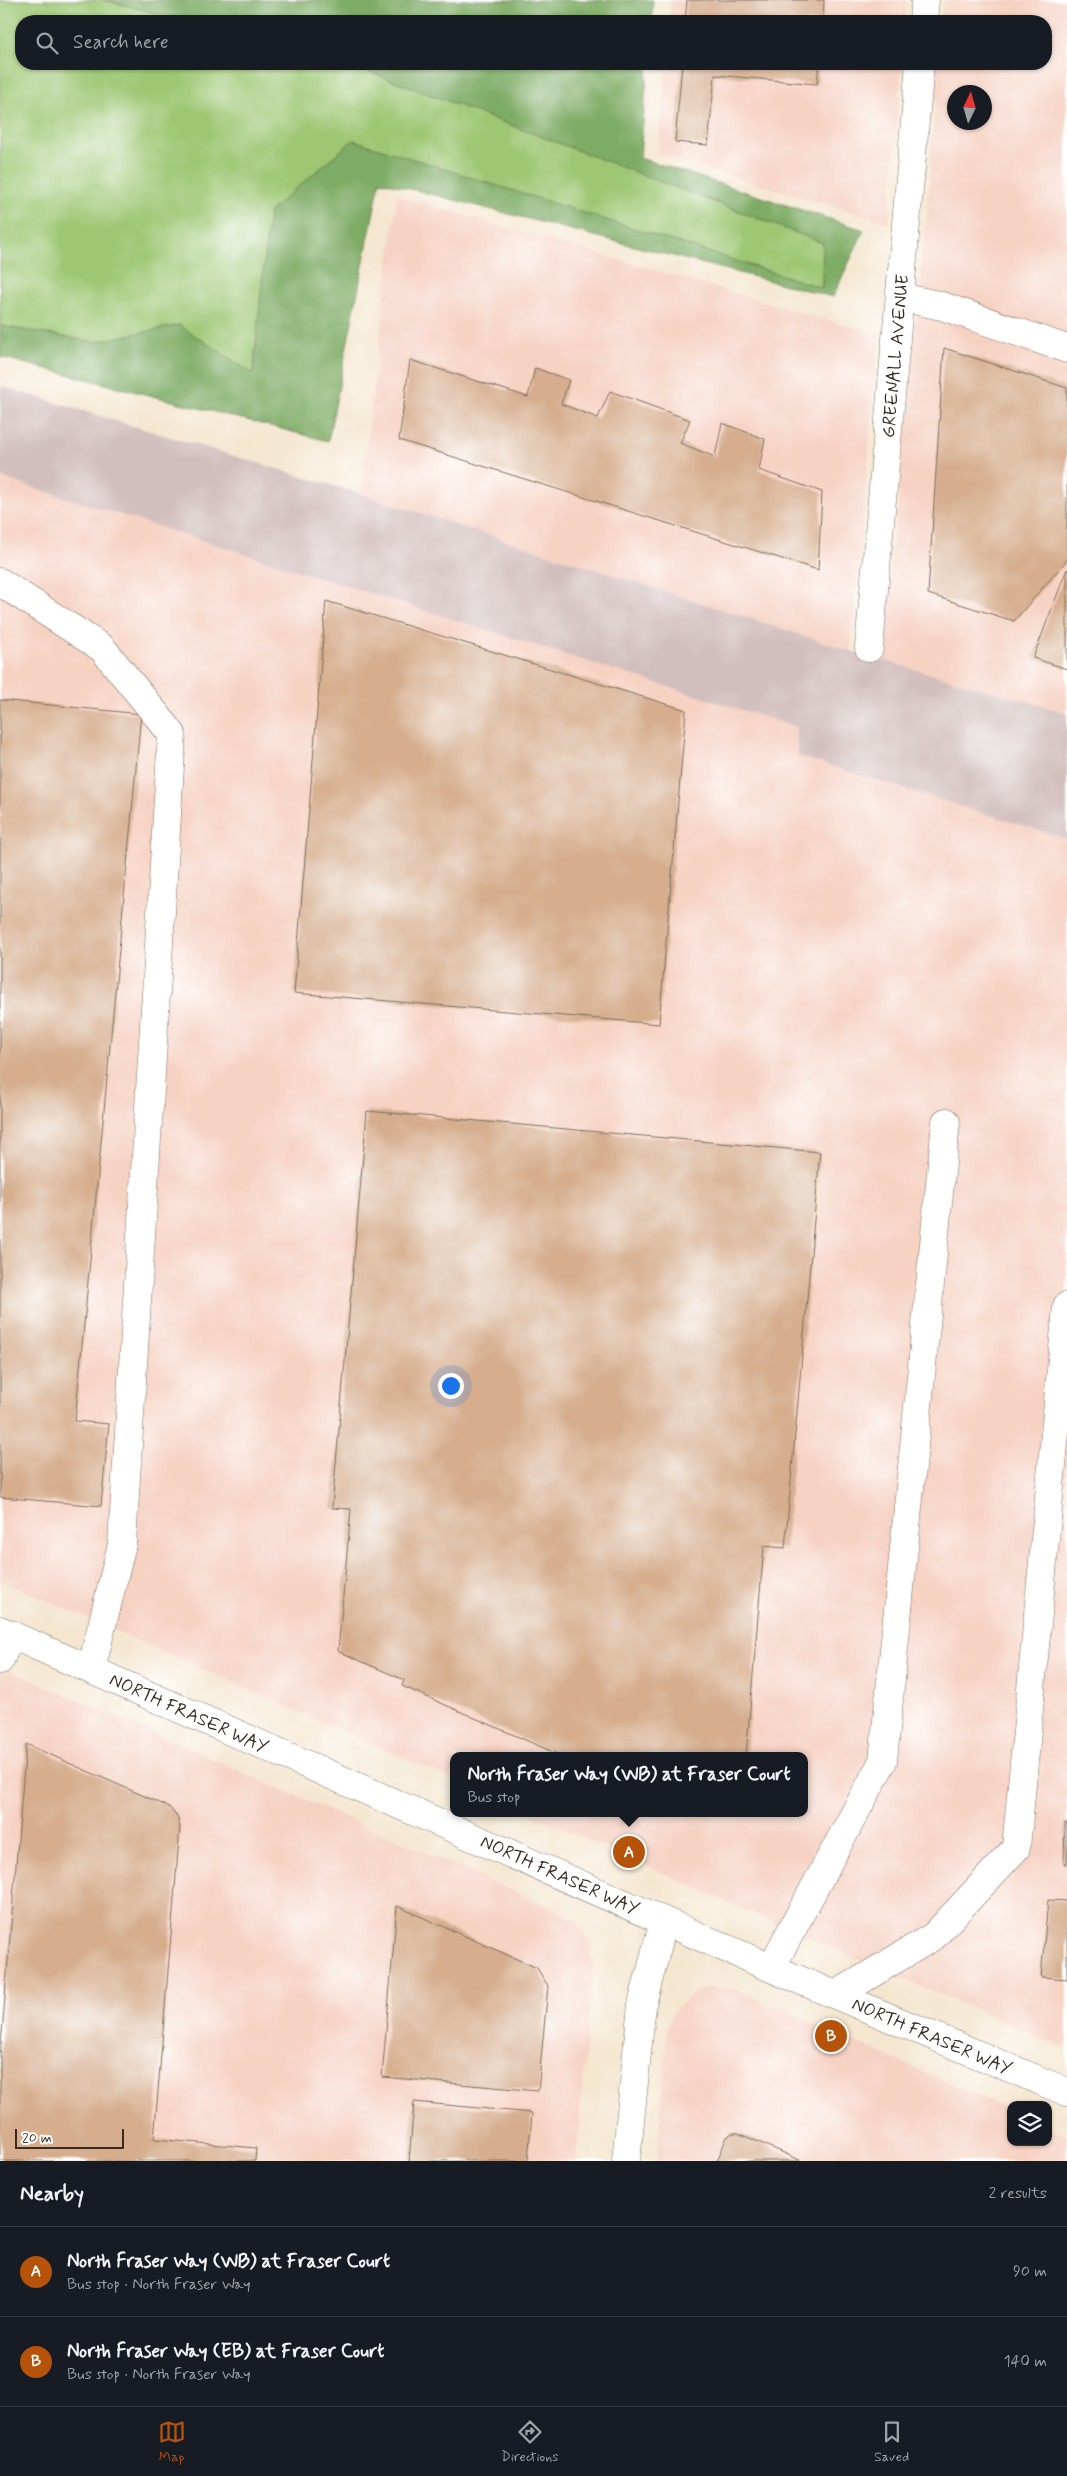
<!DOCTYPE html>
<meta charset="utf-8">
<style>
:root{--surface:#171b24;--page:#20242c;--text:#f1f3f6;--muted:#9ea1a6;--line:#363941;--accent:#b45309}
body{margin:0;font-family:Mynerve,sans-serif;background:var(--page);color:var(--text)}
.controls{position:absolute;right:15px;bottom:15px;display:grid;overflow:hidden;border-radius:10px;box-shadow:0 1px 4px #0004}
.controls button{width:45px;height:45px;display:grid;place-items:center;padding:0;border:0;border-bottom:1px solid var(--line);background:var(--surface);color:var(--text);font:25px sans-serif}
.compass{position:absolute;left:947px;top:85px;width:45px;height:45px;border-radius:50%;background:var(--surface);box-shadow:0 1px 4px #0004;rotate:5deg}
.scale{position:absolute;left:15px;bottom:12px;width:109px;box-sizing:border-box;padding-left:5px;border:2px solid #3b2a1e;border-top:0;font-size:14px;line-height:18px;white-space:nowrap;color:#3b2a1e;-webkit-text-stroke:4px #fff;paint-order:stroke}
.you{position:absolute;left:450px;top:1385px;width:18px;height:18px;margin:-12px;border:4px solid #fff;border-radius:50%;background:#1a73e8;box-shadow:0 0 0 8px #1a73e833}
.badge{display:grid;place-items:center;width:32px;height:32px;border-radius:50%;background:var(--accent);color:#fff;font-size:16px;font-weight:700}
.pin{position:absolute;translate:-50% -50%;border:2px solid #fff;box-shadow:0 1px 5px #0006}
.popup{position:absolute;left:450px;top:1752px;width:358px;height:65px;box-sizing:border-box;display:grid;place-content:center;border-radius:10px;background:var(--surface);filter:drop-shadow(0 1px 4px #0005);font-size:16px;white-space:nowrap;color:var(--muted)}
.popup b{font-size:19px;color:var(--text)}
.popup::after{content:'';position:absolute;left:50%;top:100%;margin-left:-10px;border:10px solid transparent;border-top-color:var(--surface)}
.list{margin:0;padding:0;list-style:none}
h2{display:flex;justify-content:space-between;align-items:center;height:65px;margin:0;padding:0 20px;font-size:21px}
h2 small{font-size:16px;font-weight:400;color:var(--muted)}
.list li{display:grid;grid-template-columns:32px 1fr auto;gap:15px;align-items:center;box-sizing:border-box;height:90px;padding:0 20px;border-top:1px solid var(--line)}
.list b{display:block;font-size:19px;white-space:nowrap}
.list p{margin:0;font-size:16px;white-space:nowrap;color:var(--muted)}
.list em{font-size:16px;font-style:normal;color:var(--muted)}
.icon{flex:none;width:28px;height:28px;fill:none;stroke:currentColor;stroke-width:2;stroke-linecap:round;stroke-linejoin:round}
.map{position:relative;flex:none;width:1067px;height:2161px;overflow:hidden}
.search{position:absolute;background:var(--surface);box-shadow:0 1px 4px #0004;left:15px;right:15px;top:15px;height:55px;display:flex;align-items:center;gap:12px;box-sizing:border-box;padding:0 18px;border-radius:20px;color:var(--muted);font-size:19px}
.sheet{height:245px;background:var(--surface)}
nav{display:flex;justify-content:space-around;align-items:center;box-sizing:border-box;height:70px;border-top:1px solid var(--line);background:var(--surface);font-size:14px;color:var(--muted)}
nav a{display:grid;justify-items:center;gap:2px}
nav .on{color:var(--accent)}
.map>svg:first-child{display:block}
.built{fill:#f6d2c3;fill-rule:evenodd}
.industrial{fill:#d1bfbd}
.green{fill:#9dc773;stroke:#6c7848}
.forest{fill:#7eac65;stroke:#5c6b42}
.building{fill:#d6ae8e}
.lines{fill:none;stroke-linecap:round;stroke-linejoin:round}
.minor-casing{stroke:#7c6c5c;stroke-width:29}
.minor{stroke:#fff;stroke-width:28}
.labels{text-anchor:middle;stroke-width:4.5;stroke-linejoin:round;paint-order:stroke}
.street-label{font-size:18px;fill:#3b2a1e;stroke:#fff}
</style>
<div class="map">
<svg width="1067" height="2161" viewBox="0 0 1067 2161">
<rect width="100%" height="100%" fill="#fff"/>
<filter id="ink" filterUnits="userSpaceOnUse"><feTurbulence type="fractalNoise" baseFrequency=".02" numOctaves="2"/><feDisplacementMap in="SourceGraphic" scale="10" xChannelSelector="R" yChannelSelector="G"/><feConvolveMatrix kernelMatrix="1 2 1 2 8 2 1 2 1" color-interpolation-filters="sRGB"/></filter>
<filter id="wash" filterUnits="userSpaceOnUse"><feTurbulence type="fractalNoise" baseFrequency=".0096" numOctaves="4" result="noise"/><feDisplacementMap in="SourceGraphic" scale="20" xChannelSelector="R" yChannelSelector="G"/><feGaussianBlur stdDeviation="1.12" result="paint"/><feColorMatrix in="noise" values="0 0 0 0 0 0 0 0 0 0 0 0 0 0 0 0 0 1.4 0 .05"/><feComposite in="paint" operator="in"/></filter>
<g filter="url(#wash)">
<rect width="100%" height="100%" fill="#f4e6cf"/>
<path class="built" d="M671,0h236l-2,21h-235z
M943,0h124v713l-186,-53 44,-426 13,-170h108v-43h-105zM954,92h30v30h-30z
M666,64h236l-13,159 -231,-69z
M397,196l482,139 -28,316 -490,-157z
M0,477l797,250 1,29 269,83v1210l-231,-99 -308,-137h276v-57h-350v24l-454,-200z
M0,1666l561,246 14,9 10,12 5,11 3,22 -17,195h-576z
M707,1987l29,3 275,120v32h37v-15l19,8v26h-410l10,-131 5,-16 7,-8 17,-15z"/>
<path class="industrial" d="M0,386l361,108 490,157 216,62v126l-269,-83 -2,-29 -796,-250z"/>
<path class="green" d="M0,0h104l83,21h-166v43h328l474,179 -1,45 -469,-147 -84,71 -16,162 -74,-49 -84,17 -95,-16z"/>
<path class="forest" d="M104,0h549l-1,21h-465z
M349,64h299l-8,94 224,72 -31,67 -453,-116 -52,260 -328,-84v-31l95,16 84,-17 74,49 16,-162 84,-72 469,148 1,-45z"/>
<g id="blocks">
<path class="building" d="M687,0h137l-1,21h-138z
M682,64h137l-2,20 -102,-9 -7,70 -33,-3z
M944,348l123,40v172l-53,61 -86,-27z
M410,360l118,37 7,-29 34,12 -8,24 37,14 12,-27 80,29 -10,23 35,14 7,-34 43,16 -6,31 63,22 -4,78 -419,-130z
M1067,569v100l-34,-11z
M326,601l360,109 -27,314 -365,-31z
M0,700l141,14 -66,707 34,3 -8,82 -101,-9z
M367,1111l453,41 -35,396 -21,-2 -18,210h-184l-160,-70 2,-6 -66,-29 13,-142 -19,-1z
M26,1744l143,63 8,9 3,11 -26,312 102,9 -1,13h-255v-104z
M1065,1823h2v41h-3z
M1048,1900l19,1v78l-26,-2z
M397,1906l140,62 11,18 -10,105 -156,-14z
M414,2102l118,11 -4,48h-119z
M732,2133h6l64,28h-85l10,-24z"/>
</g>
</g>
<g filter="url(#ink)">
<use href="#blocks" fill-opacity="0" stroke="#7c6c5c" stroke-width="1"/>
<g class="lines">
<defs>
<path id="minor" d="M923,21l2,-21
M900,297l42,9 125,43
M0,582l102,66 70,86 -50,810 -31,126
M869,648l51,-584
M0,1630l771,338 296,124
M0,1660l11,-26
M771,1968l112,-207 63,-639
M836,1995l98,-59 82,-88 51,-542
M626,2161l16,-157 22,-83"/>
</defs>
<use href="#minor" class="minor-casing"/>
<use href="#minor" class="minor"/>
</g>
</g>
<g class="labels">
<g class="street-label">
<text transform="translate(895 356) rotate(-85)" y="6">GREENALL AVENUE</text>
<text transform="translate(189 1713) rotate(24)" y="6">NORTH FRASER WAY</text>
<text transform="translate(560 1875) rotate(24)" y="6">NORTH FRASER WAY</text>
<text transform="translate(932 2036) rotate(23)" y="6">NORTH FRASER WAY</text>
</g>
</g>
</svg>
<div class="controls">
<button><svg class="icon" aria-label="layers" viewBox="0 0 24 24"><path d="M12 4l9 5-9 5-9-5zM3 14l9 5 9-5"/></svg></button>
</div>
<svg class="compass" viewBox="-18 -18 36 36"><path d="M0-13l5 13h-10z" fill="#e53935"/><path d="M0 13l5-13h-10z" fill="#9ea1a6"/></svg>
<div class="scale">20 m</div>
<div class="you"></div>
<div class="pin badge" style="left:629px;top:1852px">A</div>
<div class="popup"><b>North Fraser Way (WB) at Fraser Court</b>Bus stop</div>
<div class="pin badge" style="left:831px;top:2036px">B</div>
<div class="search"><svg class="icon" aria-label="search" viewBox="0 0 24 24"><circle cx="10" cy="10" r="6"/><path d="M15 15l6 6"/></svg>Search here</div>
</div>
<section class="sheet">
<h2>Nearby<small>2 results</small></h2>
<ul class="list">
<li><span class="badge">A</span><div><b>North Fraser Way (WB) at Fraser Court</b><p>Bus stop · North Fraser Way</p></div><em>90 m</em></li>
<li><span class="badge">B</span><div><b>North Fraser Way (EB) at Fraser Court</b><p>Bus stop · North Fraser Way</p></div><em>140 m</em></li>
</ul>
</section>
<nav>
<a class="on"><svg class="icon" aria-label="map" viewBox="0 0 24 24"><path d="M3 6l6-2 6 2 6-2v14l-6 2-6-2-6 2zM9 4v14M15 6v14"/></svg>Map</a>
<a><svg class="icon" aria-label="directions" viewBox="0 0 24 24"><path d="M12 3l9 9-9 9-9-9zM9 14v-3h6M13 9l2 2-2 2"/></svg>Directions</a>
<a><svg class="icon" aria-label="saved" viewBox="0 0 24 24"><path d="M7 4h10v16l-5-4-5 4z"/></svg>Saved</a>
</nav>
